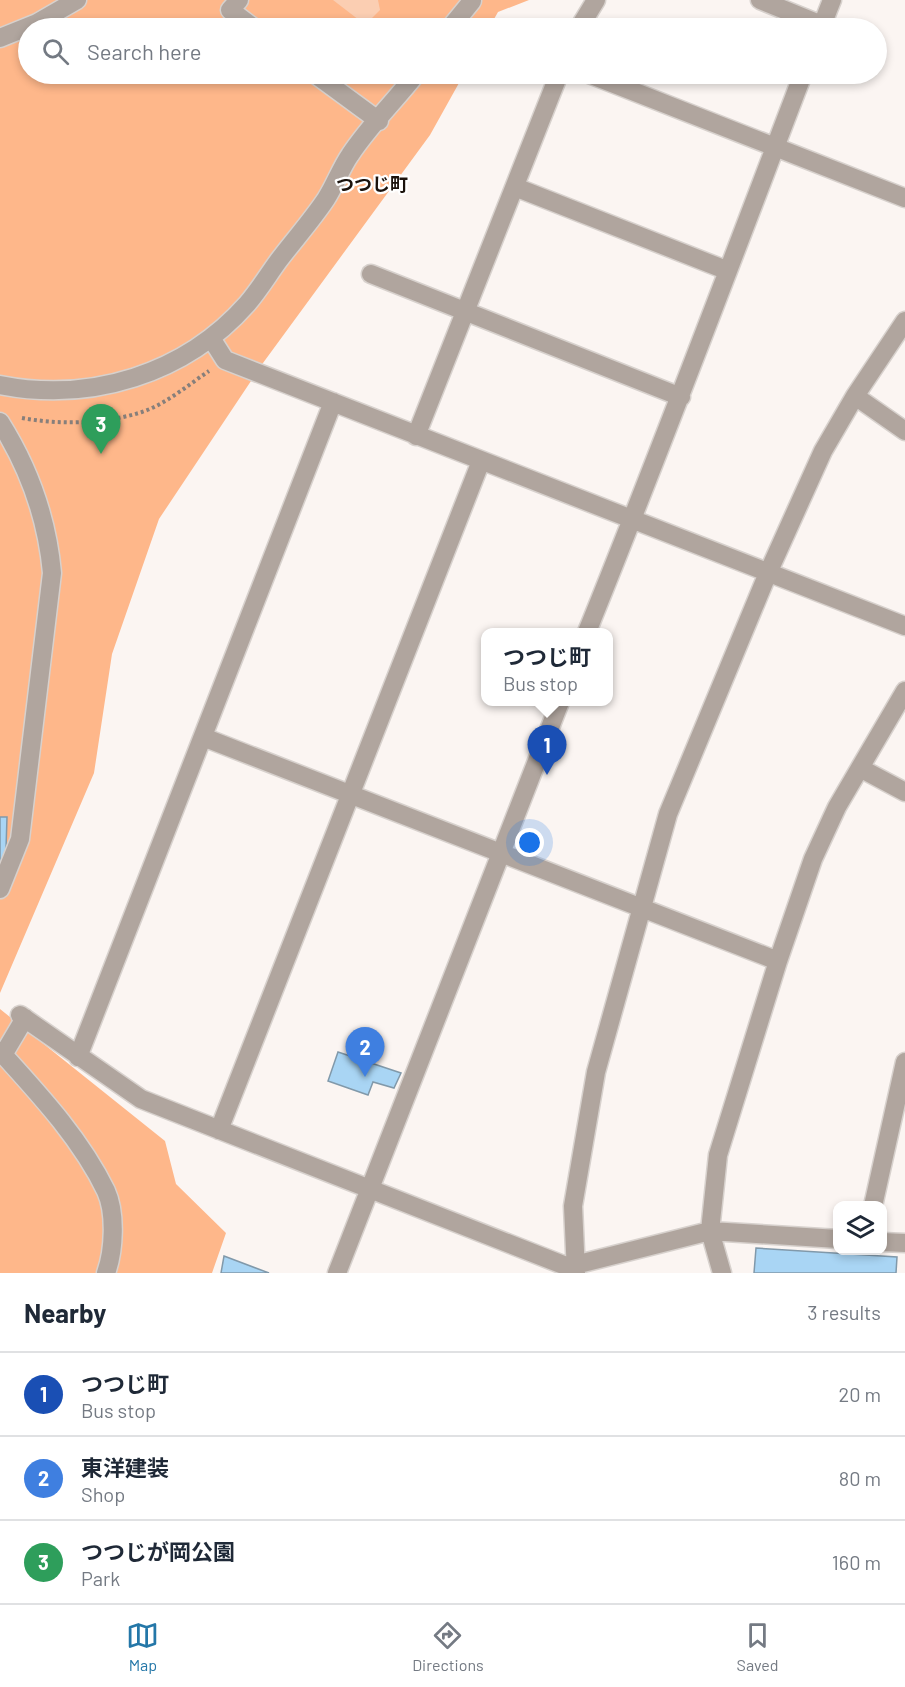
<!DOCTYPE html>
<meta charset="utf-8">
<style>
:root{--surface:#fff;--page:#f6f6f7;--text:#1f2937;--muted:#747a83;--line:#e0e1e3;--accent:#2477a8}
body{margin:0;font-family:Barlow,"Noto Sans JP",sans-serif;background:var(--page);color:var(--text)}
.controls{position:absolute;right:18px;bottom:18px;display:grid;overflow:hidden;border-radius:12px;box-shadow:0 3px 9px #0003}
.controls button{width:54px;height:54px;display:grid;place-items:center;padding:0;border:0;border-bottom:2px solid var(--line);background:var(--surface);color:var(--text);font:30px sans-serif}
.you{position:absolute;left:530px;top:843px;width:21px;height:21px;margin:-15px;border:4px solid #fff;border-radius:50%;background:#1a73e8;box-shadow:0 0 0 9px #1a73e833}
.badge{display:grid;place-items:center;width:39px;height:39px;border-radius:50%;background:var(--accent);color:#fff;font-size:20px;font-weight:700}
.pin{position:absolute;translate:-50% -50px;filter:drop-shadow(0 2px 3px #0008)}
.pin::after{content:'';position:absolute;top:32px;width:21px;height:18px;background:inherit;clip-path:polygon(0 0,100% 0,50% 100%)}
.popup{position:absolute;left:481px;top:628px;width:132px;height:78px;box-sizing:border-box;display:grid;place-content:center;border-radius:12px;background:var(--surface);filter:drop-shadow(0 2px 4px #0005);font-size:20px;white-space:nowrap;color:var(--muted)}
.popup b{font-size:22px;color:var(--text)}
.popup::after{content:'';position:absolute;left:50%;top:100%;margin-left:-12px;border:12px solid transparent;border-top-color:var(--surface)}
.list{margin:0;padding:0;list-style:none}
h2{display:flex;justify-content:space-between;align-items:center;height:78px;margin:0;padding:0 24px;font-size:26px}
h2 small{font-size:20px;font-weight:400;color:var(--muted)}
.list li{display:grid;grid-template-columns:39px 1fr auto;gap:18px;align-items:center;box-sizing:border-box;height:84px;padding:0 24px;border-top:2px solid var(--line)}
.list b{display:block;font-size:22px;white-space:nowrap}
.list p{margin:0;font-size:20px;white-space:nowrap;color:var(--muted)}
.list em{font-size:20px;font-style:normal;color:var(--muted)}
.icon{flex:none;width:33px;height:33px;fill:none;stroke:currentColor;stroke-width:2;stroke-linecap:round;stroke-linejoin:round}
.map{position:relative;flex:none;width:905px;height:1273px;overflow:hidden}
.search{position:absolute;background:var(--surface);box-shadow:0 3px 9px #0003;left:18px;right:18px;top:18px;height:66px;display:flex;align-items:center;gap:15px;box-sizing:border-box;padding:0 21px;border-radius:33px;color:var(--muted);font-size:22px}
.sheet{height:330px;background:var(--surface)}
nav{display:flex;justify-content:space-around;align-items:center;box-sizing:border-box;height:84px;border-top:2px solid var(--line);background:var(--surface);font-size:16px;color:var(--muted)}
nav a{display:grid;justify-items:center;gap:3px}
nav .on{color:var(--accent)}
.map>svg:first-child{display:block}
.green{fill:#feb78a}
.water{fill:#fbceb2}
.building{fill:#a9d5f4;stroke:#8199aa;stroke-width:1.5}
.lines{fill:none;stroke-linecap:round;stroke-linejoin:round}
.minor-casing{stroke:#d7d1cd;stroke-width:21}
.path{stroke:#877f7b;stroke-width:4;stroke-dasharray:3 3;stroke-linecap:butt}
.minor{stroke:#b0a59e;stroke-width:18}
.labels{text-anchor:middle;stroke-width:4.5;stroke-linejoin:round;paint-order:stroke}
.neighbourhood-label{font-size:18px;font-weight:bold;fill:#1b120c;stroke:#fff}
</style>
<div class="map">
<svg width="905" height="1273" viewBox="0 0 905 1273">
<rect width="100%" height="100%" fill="#fbf5f2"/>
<path class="green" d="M0,0h529l-31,12 -9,16h-461v46h436l-34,61 -167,228 -104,156 -47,135 -18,119 -94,220z
M0,1009l165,132 11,43 50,49 -14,40h-212z"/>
<path class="water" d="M333,0h45l2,10 -10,10h-11z"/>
<path class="building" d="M0,817h7l-1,32 -6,18z
M338,1052l63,21 -7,15 -21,-6 -5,13 -40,-14z
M756,1248l141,9 -1,16h-142z
M224,1256l45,17h-48z"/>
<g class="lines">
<defs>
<path id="minor" d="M239,0l-9,10 24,18
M760,0l62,25
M450,28l22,-27
M579,28l17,-28
M821,28l11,-28
M0,38l37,-15 40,-23
M315,74l64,47
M589,74l316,124
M515,187l211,83
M371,274l310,123
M211,338l14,22 680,266
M0,385c91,18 185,-11 247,-81 12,-14 21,-29 32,-44 16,-21 33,-40 47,-61 9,-14 15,-31 24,-44 19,-29 45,-54 66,-81
M855,396l50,35
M0,422c29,46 47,96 52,151l-32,266 -20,50
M416,436l143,-362
M587,632c75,-185 145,-372 216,-558
M203,737l575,224
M860,768l45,24
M20,1015l121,84 435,171
M0,1051c39,43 81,88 106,140 10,22 8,60 0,82
M3,1055l22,-37
M78,1057l255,-655
M219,1130l262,-669
M873,1206l32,-144
M882,1242l23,1
M575,1265l135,-34 128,8
M337,1273l223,-571
M576,1273l-3,-67 23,-134 72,-258 100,-241 55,-122 32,-55 50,-75
M722,1273l-12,-42 8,-76 60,-194 35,-102 24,-52 68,-116"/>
</defs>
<use href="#minor" class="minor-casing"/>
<path class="path" d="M22,418c39,7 82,6 120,-6 24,-8 46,-27 67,-41"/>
<use href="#minor" class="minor"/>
</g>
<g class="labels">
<g class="neighbourhood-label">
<text x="372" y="191">つつじ町</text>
</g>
</g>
</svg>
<div class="controls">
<button><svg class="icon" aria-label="layers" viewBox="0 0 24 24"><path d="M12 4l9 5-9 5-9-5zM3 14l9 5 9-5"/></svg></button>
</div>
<div class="you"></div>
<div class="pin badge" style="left:547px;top:775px;background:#1a4fb4">1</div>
<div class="popup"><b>つつじ町</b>Bus stop</div>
<div class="pin badge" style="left:365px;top:1077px;background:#3f7fe0">2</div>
<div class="pin badge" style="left:101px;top:454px;background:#2e9e5b">3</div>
<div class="search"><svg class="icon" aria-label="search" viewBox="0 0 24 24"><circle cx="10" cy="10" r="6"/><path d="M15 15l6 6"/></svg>Search here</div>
</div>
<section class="sheet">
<h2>Nearby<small>3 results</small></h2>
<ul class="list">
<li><span class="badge" style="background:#1a4fb4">1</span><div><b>つつじ町</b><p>Bus stop</p></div><em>20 m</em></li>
<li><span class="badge" style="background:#3f7fe0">2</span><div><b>東洋建装</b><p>Shop</p></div><em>80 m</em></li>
<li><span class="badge" style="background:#2e9e5b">3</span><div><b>つつじが岡公園</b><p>Park</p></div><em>160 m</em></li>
</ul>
</section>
<nav>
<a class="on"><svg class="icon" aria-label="map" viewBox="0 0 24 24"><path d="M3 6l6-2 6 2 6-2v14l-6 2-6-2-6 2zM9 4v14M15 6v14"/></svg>Map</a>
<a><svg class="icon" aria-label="directions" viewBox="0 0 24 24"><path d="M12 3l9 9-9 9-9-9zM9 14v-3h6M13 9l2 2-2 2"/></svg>Directions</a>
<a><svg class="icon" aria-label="saved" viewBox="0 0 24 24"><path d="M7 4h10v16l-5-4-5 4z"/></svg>Saved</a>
</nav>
